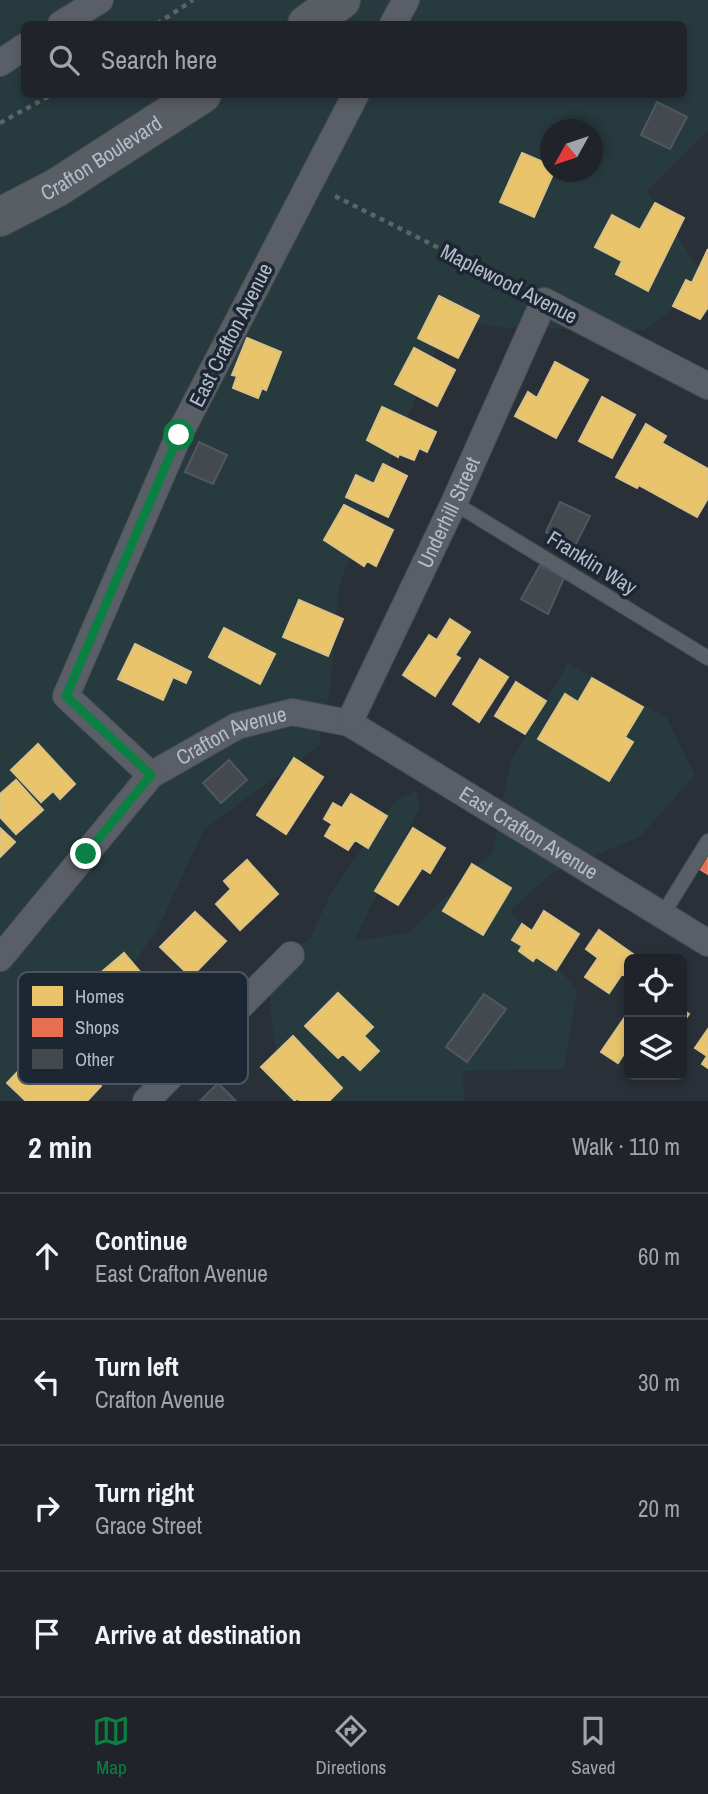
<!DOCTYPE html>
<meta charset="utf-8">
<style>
:root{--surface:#20242a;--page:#2d3036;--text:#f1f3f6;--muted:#a2a4a8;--line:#3d4147;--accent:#0b8043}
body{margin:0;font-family:"Archivo Narrow",sans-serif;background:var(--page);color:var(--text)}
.controls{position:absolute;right:21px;bottom:21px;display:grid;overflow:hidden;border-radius:10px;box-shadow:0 4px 10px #0003}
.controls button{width:63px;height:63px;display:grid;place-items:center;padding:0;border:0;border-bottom:2px solid var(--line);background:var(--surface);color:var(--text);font:35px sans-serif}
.compass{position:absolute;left:540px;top:119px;width:63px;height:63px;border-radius:50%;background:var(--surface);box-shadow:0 4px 10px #0003;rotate:230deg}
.stop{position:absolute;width:21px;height:21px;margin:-16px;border:5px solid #0b8043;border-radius:50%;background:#fff}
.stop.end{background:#0b8043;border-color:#fff;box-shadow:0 2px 7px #0008}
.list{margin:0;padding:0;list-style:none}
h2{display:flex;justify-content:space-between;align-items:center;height:91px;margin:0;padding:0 28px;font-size:30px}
h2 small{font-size:23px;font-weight:400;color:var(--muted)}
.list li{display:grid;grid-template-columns:46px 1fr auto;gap:21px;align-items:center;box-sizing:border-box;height:126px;padding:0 28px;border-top:2px solid var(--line)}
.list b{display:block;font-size:26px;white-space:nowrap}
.list p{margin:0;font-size:23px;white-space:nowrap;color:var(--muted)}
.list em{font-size:23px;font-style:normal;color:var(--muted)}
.icon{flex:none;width:38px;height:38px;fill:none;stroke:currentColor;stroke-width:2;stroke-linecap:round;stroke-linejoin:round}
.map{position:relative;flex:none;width:708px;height:1101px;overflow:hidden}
.search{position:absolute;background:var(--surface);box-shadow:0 4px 10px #0003;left:21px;right:21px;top:21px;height:77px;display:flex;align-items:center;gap:18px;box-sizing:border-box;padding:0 24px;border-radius:10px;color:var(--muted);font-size:26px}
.sheet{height:595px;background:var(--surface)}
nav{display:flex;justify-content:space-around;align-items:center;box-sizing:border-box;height:98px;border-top:2px solid var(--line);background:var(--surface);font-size:19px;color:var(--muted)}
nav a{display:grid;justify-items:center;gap:4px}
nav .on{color:var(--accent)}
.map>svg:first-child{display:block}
.green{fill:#273a3e;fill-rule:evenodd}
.homes{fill:#e9c46a;stroke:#d9c286;stroke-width:2}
.shops{fill:#e76f51;stroke:#d88675;stroke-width:2}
.building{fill:#444950;stroke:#52575f;stroke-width:2}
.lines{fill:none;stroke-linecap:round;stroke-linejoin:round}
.service-casing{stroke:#484c53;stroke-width:16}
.minor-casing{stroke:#484c53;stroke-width:28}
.secondary-casing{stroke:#484c53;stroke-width:40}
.path{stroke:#5d636a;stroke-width:4.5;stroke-dasharray:5 5;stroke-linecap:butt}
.service{stroke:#5a5e66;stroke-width:14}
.minor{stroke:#5a5e66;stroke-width:26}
.secondary{stroke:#595d64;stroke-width:38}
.route{stroke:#0b8043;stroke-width:9}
.labels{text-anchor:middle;stroke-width:7;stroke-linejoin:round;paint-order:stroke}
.street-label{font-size:21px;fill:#b4bcc9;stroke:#1d2633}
.key{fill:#1d2633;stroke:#4a5360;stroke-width:2}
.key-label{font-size:19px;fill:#b4bcc9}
</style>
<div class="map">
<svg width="708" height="1101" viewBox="0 0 708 1101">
<rect width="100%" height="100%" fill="#2a3038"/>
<path class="green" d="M0,0h708v130l-61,61 61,91 -63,48 -139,-2 -58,-8 -109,265 -9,103 -11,58 -115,83 -45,97 -118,175h-41zM24,24h660v70h-660zM550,130h42v42h-42z
M568,663l99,55 28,57 -55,62 -88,36 -42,38 67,79 -13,79 -101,2 1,30h-176l-15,-66 -6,-75 42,-20 22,-47 64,-92 21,-10 4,15 -66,135 54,-8 84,-80 19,-92z"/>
<path class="homes" d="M522,153l28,12v7h4l-20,45 -34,-15z
M655,203l29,15 -36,73 -32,-17 6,-13 -27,-14 17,-32 28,15z
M708,249v58l-8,12 -27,-13 13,-26 6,3z
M439,296l40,20 -21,42 -40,-20z
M247,338l34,14 -15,38 -4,-2 -4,10 -25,-10 4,-12 -5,-1z
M414,348l41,22 -18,36 -42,-22z
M555,362l33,18 -32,58 -41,-22 13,-24 9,6z
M602,397l33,18 -23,43 -33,-17z
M382,407l54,25 -9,20 -8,-4 -5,12 -15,-6 -1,3 -31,-17z
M646,424l20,12 -4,7 46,26v29l-11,19 -58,-32 -2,3 -21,-11z
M383,464l24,12 -19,41 -42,-20 10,-22 18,9z
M344,505l49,25 -17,36 -9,-5 -3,5 -40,-26z
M299,600l44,19 -15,37 -45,-19z
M450,619l20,13 -15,23 5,3 -25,38 -32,-21 26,-40 8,5z
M224,628l51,26 -15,30 -51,-27z
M135,644l56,28 -5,11 -13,-6 -10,23 -45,-21z
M480,659l28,18 -29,45 -26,-18z
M592,678l51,29 -18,30 8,5 -24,39 -71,-42 27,-45 13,8z
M516,682l30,19 -21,33 -30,-18z
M38,744l37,40 -15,15 -7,-8 -12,11 -30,-32z
M294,758l29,19 -37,57 -29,-19z
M16,780l27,30 -27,24 -16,-17v-23z
M351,794l36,22 -19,32 -13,-8 -7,10 -23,-14 7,-12 -8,-5 9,-16 9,5z
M0,828l15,14 -15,15z
M413,828l32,20 -15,25 -8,-5 -24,37 -23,-14z
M247,860l31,34 -38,36 -24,-26 15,-15 -7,-8z
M472,864l39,24 -28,47 -40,-24z
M544,911l35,23 -23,36 -20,-13 -3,4 -14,-10 3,-5 -10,-6 10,-16 10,7z
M195,912l31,29 -35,36 -31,-30z
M599,930l41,29h-11v19l-7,-4 -13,19 -24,-16 13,-19 -12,-9z
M124,953l34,40 -25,22 -35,-40z
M338,993l35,34 -9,9 15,15 -19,19 -17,-16 -5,4 -33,-32z
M682,1009l7,5 -7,10z
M629,1011v35l-11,17 -17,-11z
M708,1029v39l-6,-4 5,-8 -12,-8z
M293,1036l49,52 -13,13h-29l-3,-3 -2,3 -34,-34z
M51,1037l50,49 -14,15h-61l-19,-18z"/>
<path class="shops" d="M708,853v21l-10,-6z"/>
<path class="building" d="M657,102l30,15 -17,32 -29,-14z
M199,442l28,13 -14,29 -28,-12z
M560,502l30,14 -15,30 -29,-14z
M540,565l24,13 -16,36 -27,-15z
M229,760l18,20 -26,23 -18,-20z
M484,994l22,15 -39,53 -21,-15z
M218,1083l18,18h-36z"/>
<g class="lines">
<defs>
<path id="service" d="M454,503l254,155
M663,914l45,-73"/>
<g id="minor">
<path d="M61,24l39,-24"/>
<path d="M393,24l13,-24"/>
<path d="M0,63l24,-16"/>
<path id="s1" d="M356,94l-177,341 -113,261 85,79 86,-49 55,-14 57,11 359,220"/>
<path id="s2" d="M349,723l105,-220 90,-202 164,85"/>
<path d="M0,958l151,-183"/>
<path d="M146,1101l145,-146"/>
</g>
<g id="secondary">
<path d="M307,24l34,-24"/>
<path id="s3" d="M0,217l56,-29 146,-94"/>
</g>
</defs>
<use href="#service" class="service-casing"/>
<use href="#minor" class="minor-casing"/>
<use href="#secondary" class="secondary-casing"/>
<path class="path" d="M157,24l36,-24
M0,123l53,-29
M335,196l186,93"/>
<use href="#service" class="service"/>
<use href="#minor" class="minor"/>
<use href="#secondary" class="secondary"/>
</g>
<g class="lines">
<path class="route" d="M86,854l65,-79 -85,-79 113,-261"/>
</g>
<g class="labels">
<g class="street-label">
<text dy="7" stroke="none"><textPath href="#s3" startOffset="117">Crafton Boulevard</textPath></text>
<text transform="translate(509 284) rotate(27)" y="7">Maplewood Avenue</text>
<text transform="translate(231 335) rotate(-63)" y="7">East Crafton Avenue</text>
<text dy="7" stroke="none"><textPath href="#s2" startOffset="233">Underhill Street</textPath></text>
<text transform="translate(592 563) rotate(32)" y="7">Franklin Way</text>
<text dy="7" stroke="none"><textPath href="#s1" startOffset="875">Crafton Avenue</textPath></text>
<text dy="7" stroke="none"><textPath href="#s1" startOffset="1209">East Crafton Avenue</textPath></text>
</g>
</g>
<rect x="18" y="972" width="230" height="112" rx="10" class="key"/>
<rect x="32" y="986" width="31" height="20" fill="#e9c46a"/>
<rect x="32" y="1018" width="31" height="19" fill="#e76f51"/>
<rect x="32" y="1049" width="31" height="20" fill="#444950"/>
<g class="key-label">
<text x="75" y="1003">Homes</text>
<text x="75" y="1034">Shops</text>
<text x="75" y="1066">Other</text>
</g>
</svg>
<div class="controls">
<button><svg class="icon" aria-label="locate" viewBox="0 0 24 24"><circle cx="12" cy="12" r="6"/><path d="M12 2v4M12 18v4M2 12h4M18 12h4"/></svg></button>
<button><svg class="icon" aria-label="layers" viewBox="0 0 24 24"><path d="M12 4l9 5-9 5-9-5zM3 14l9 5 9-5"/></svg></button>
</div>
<svg class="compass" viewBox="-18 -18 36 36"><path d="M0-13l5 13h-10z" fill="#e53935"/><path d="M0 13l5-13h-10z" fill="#a2a4a8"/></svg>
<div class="stop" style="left:179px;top:435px"></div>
<div class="stop end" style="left:86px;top:854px"></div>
<div class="search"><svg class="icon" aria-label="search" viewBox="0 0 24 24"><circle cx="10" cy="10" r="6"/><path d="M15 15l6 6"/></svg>Search here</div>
</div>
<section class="sheet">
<h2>2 min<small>Walk · 110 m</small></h2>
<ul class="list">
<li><svg class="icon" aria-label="ahead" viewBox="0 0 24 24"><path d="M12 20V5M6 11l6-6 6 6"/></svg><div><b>Continue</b><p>East Crafton Avenue</p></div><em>60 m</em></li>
<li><svg class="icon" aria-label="left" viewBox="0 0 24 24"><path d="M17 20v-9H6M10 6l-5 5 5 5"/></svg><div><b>Turn left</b><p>Crafton Avenue</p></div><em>30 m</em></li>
<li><svg class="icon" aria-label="right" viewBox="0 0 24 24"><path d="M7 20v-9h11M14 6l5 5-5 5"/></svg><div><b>Turn right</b><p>Grace Street</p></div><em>20 m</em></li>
<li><svg class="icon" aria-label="arrive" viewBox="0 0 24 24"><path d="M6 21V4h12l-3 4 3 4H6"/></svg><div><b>Arrive at destination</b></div></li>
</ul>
</section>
<nav>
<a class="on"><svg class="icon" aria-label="map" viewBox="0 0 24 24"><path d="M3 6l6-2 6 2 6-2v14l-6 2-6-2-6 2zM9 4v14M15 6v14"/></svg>Map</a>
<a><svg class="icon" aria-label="directions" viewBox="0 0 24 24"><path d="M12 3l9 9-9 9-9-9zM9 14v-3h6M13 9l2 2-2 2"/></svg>Directions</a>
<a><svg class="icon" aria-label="saved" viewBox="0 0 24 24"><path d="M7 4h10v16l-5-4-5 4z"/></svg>Saved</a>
</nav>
